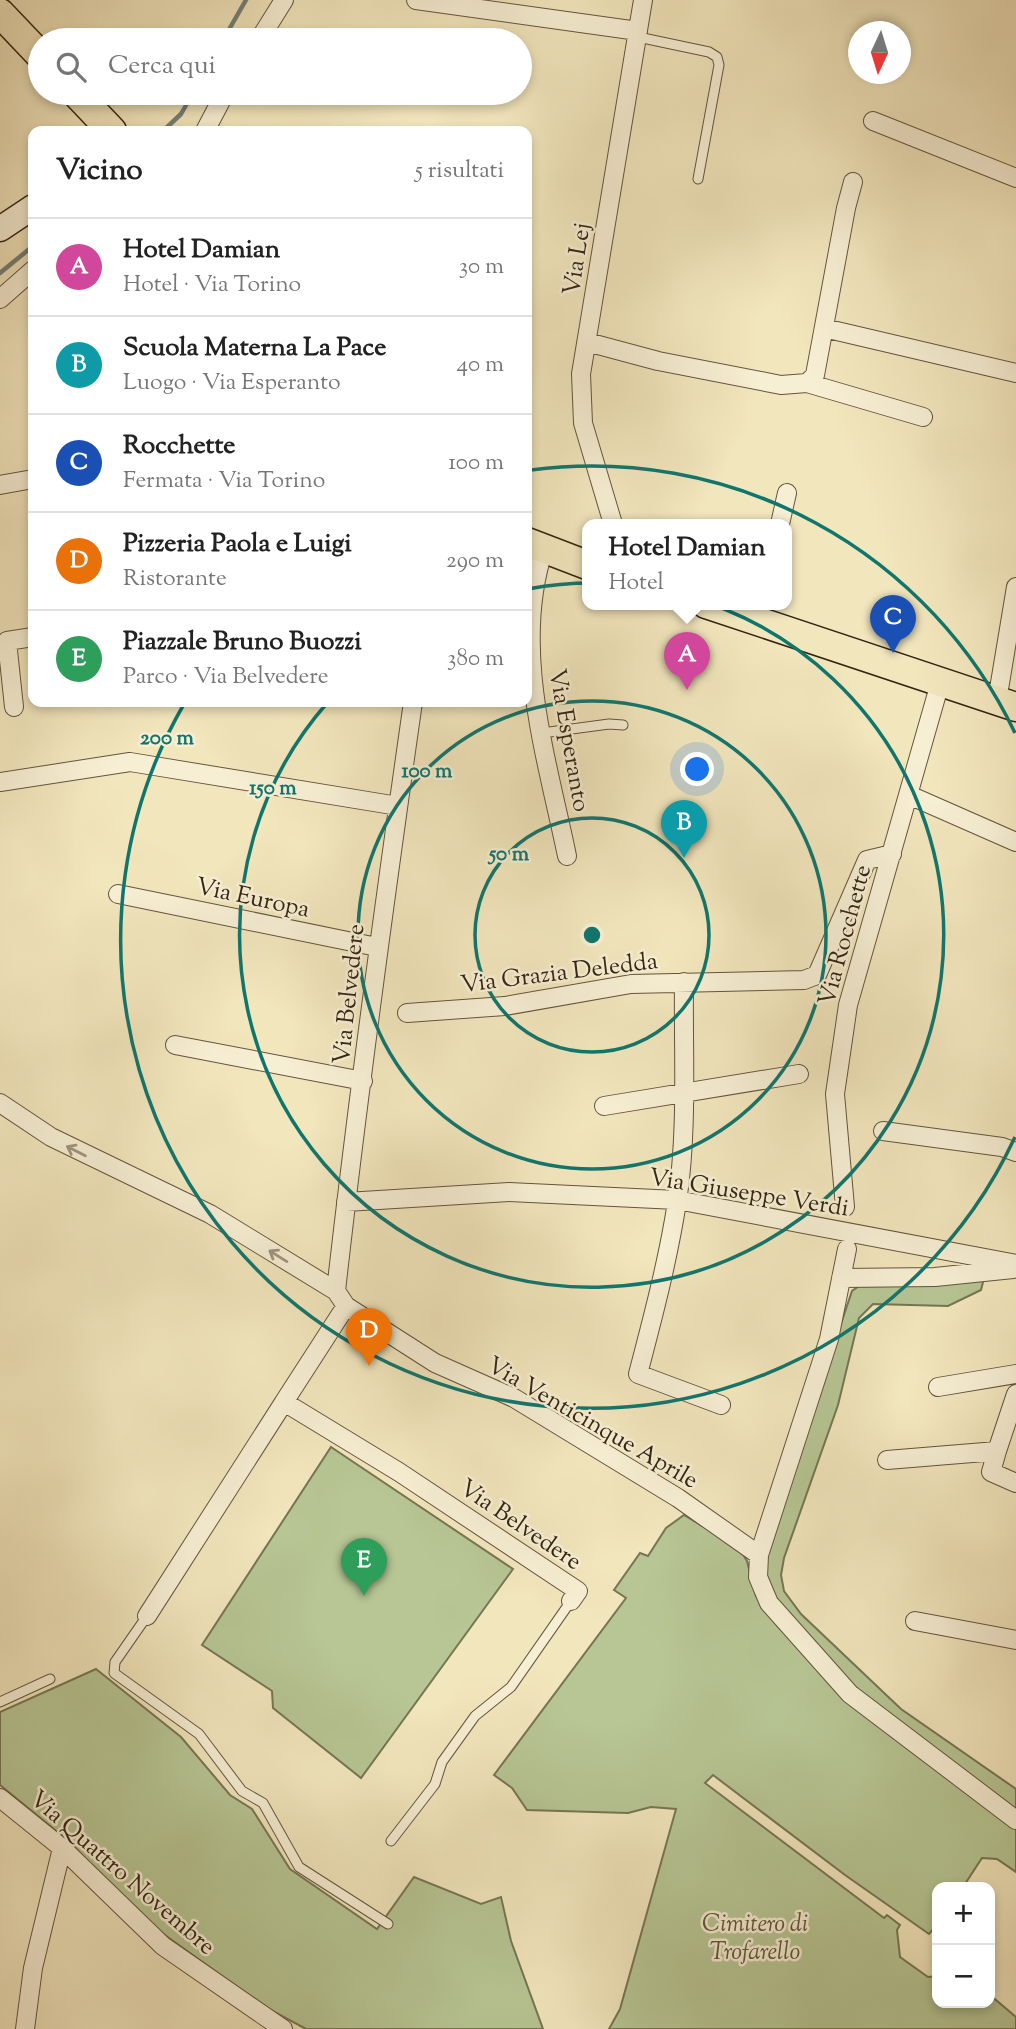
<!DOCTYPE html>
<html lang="it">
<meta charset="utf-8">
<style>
:root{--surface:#fff;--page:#f6f6f6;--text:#222;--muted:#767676;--line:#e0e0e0;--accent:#8f2418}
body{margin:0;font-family:"Sorts Mill Goudy",serif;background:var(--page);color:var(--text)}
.controls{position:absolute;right:21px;bottom:21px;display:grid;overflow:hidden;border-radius:14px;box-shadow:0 4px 10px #0003}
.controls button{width:63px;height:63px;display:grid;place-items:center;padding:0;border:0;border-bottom:2px solid var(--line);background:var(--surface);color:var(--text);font:35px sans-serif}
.compass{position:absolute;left:848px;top:21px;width:63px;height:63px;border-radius:50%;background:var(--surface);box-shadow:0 4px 10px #0003;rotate:184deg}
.you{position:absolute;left:698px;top:770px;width:24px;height:24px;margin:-18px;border:5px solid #fff;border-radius:50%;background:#1a73e8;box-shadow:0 0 0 10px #1a73e833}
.badge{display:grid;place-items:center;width:46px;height:46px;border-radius:50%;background:var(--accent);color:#fff;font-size:23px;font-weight:700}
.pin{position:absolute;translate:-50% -58px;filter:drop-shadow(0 2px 4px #0008)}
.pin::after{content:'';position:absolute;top:37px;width:24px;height:21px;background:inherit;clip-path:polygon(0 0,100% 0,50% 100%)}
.popup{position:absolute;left:582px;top:519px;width:210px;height:91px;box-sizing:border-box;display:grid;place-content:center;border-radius:14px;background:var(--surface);filter:drop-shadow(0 2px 5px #0005);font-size:23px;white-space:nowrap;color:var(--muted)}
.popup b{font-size:26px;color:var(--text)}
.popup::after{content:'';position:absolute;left:50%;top:100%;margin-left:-14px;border:14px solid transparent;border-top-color:var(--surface)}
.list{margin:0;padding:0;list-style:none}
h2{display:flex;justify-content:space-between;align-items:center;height:91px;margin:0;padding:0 28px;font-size:30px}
h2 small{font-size:23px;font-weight:400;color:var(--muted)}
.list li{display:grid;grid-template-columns:46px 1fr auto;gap:21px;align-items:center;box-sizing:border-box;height:98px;padding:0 28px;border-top:2px solid var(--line)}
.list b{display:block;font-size:26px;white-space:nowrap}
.list p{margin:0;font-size:23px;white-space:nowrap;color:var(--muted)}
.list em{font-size:23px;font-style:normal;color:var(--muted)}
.icon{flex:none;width:38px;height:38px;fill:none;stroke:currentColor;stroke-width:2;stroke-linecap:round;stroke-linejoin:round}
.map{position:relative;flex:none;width:1016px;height:2029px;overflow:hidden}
.search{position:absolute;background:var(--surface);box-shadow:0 4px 10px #0003;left:28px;top:28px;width:504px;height:77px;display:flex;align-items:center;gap:18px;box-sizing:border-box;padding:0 24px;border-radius:38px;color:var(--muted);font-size:26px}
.panel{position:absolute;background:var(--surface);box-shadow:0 4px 10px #0003;left:28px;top:126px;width:504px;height:581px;border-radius:14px}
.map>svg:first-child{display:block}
.green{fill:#b7c694;stroke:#757654;stroke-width:2}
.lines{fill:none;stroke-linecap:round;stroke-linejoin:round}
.stream{stroke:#748077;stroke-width:4.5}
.lane-casing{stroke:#63553e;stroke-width:11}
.street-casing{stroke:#63553e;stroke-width:20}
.secondary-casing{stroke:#332513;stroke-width:27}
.primary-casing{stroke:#332513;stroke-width:31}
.lane{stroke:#f7efd4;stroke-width:9}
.street{stroke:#f7efd4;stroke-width:18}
.secondary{stroke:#f7efd4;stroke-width:24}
.primary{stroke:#f2e6bd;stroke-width:28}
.oneway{stroke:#9f947d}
.ring{fill:none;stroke:#0f766e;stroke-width:3.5}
.labels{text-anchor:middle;stroke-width:5;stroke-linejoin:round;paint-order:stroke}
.street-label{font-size:24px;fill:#332513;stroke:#f7efd4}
.park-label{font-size:24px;font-style:italic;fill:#5b553a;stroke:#f7efd4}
.centre{fill:#0f766e;stroke:#f7efd4;stroke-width:3.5}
.ring-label{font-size:21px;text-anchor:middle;font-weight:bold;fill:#0f766e;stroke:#f7efd4;stroke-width:5;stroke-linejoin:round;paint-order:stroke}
</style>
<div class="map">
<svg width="1016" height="2029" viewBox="0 0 1016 2029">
<rect width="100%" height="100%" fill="#f2e6bd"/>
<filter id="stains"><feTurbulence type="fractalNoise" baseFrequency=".00286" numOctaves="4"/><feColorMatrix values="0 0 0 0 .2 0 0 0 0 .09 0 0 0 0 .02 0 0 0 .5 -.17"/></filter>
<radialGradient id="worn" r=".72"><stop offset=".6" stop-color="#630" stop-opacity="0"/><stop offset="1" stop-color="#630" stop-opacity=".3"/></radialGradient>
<path class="green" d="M984,1278l-3,12 -33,16 -75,-2 -14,14 -21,87 -54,153 -3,17 3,16 17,23 100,95 115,80v23l-162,-124 -80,-86 -11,-28 3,-27 86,-256 10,-7z
M331,1447l182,122 -152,209 -88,-70 -1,-17 -70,-46z
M684,1515l55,33 8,13 9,35 20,28 53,57 62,55 125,91v45l-19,-13 -15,-1 -19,29h-26v38l-8,9 -84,-59 -132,-100 -8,8 179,135 3,-3 13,10 -3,5 3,27 28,20 9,-1v27h53v-8l26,22v12h-407l11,-20 56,-200 -25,-2 -23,6 -101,-3 -15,-22 -18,-13 132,-177 -12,-8 26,-37 8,3 18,-28z
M96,1669l85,68 49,58 22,14 38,60 87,60 37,-52 67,27 20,-7 10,44 32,88h-237l-39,-21 -105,-75 -47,-42 -43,-47 -72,-59v-73z"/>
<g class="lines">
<path class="stream" d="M223,40l23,-40
M163,131l18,-17 12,-21
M0,273l33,-27"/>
<defs>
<path id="lane" d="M638,37l71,15 8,5 2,8 -21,114
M542,733l67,-9 14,1
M147,1616l-32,46 -1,11 85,61 43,57 21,12 36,64 89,57
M0,1702l50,-23
M391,1841l44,-57 7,-22 33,-46 36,-29 60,-86"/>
<path id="street" d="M416,0l222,31
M259,40l25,-40
M873,121l143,57
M205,131l20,-38
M0,299l33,-29
M824,328l192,45
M587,342l71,19 123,24 26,-2 8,-8 31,-167 7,-26
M807,383l116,34
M0,485l33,-6
M613,524l-30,-101 -2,-49 62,-374
M780,524l7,-31
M544,549c-33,99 3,209 23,307
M997,701l19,-114
M14,707l-7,-66 26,-4
M0,782l130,-20 268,44
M909,795l107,47
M118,894l259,53
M684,982c-1,72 4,148 -7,220 -9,58 -24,115 -39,172l83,31
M407,1013l98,-7 126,-22 173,-4 13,-5 50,-115 25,-6
M175,1045l188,36
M0,1103l51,34 159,77 126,77 10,15 89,57 79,35 164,100 81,57 -1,22 11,26 81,91 166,126
M604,1106l195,-32
M883,1131l119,16 14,5
M346,1202l163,-10 168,8 339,64
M845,1207l-10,-113 13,-89 92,-322
M841,1278l94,-1 78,-8
M336,1291c22,-197 49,-393 77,-589
M346,1306l-62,96 115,70 179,119 -7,10
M938,1387l78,-13
M997,1451l-6,21 25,11
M887,1460l110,-9 19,-57
M759,1555l70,-216 18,-90
M147,1616l137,-214
M915,1621l101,19
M0,1798l62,50 101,98 120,83
M25,2029l8,-61 29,-120"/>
<path id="secondary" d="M0,229l33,-22"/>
<path id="primary" d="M0,13l40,42
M76,93l36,38
M527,542l60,23
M706,604l310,103"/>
</defs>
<use href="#lane" class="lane-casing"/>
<use href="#street" class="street-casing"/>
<use href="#secondary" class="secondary-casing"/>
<use href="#primary" class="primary-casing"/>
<use href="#lane" class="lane"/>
<use href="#street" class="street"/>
<use href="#secondary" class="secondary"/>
<use href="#primary" class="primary"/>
</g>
<defs><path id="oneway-shaft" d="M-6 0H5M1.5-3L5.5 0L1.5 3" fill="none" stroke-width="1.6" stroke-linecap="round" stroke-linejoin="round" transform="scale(1.75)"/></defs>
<g class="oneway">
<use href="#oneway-shaft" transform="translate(76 1151) rotate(-153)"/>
<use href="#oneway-shaft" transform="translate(278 1256) rotate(-148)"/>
</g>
<g class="ring">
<circle cx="592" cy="935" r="117"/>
<circle cx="592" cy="935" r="234"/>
<path d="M528 589A352 352 0 1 1 328 702"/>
<path d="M1015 1137A469 469 0 1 1 184 704M531 470A469 469 0 0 1 1015 733"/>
</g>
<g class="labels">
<g class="street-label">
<text transform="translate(576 259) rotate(-81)" y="8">Via Lej</text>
<text transform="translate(570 740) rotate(80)" y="8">Via Esperanto</text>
<text transform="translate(253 897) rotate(12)" y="8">Via Europa</text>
<text transform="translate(844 935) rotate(-75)" y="8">Via Rocchette</text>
<text transform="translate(559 972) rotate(-7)" y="8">Via Grazia Deledda</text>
<text transform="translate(348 994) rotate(-84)" y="8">Via Belvedere</text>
<text transform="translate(749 1192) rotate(9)" y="8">Via Giuseppe Verdi</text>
<text transform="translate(593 1422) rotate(30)" y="8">Via Venticinque Aprile</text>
<text transform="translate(521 1524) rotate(34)" y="8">Via Belvedere</text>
<text transform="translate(123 1872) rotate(41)" y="8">Via Quattro Novembre</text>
</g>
<g class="park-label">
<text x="755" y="1931">Cimitero di<tspan x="755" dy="28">Trofarello</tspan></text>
</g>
</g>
<circle cx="592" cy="935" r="10" class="centre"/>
<g class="ring-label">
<text x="167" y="744">200 m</text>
<text x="427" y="777">100 m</text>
<text x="273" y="794">150 m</text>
<text x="509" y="860">50 m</text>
</g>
<rect width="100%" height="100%" filter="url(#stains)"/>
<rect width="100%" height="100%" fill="url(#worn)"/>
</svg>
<div class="controls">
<button>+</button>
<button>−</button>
</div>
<svg class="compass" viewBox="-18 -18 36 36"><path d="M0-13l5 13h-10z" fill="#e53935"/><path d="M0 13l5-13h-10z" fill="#767676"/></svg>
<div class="you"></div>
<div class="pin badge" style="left:687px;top:690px;background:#d1479c">A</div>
<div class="popup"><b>Hotel Damian</b>Hotel</div>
<div class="pin badge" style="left:684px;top:858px;background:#0f9aa8">B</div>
<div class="pin badge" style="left:893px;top:653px;background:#1a4fb4">C</div>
<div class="pin badge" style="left:369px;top:1366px;background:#e8710a">D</div>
<div class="pin badge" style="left:364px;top:1596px;background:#2e9e5b">E</div>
<div class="search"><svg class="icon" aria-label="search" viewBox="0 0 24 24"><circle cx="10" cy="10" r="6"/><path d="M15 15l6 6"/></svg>Cerca qui</div>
<section class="panel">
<h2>Vicino<small>5 risultati</small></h2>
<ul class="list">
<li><span class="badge" style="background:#d1479c">A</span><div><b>Hotel Damian</b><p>Hotel · Via Torino</p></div><em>30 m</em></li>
<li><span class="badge" style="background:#0f9aa8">B</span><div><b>Scuola Materna La Pace</b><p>Luogo · Via Esperanto</p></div><em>40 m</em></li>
<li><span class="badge" style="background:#1a4fb4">C</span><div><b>Rocchette</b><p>Fermata · Via Torino</p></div><em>100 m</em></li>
<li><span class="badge" style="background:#e8710a">D</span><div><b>Pizzeria Paola e Luigi</b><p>Ristorante</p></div><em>290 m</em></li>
<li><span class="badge" style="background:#2e9e5b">E</span><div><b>Piazzale Bruno Buozzi</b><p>Parco · Via Belvedere</p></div><em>380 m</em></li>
</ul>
</section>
</div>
